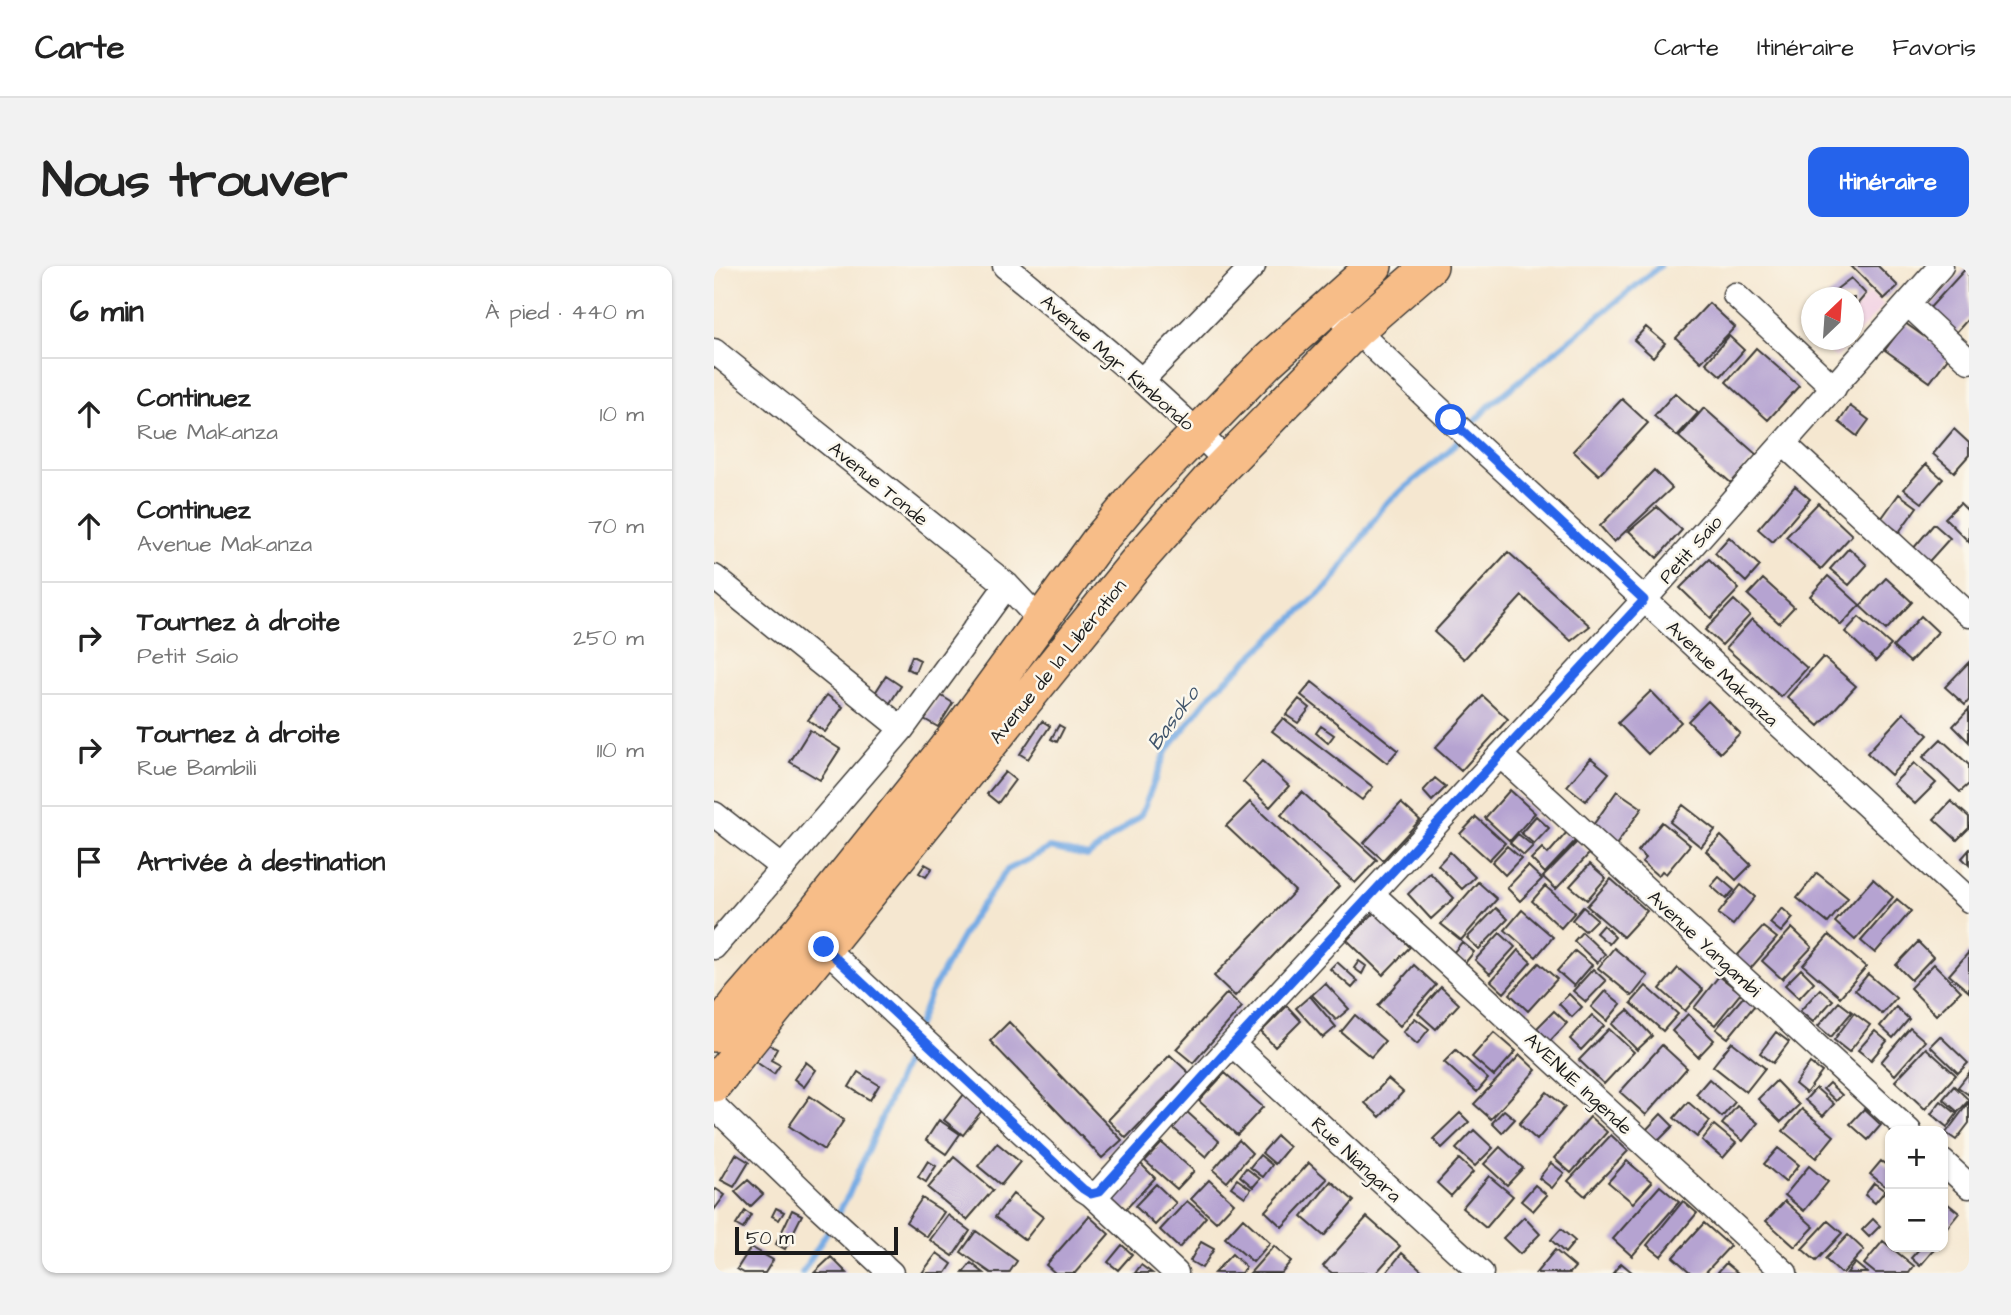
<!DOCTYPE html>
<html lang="fr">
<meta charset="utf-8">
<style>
:root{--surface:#fff;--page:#f2f2f2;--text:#222;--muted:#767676;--line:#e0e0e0;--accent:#2563eb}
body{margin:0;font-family:"Architects Daughter",sans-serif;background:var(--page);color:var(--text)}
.controls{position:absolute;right:21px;bottom:21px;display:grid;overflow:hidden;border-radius:14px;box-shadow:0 2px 5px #0004}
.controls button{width:63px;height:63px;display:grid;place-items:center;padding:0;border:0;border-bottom:2px solid var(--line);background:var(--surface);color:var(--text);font:35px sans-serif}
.compass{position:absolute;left:1087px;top:21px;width:63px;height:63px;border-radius:50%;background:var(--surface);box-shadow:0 2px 5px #0004;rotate:25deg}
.scale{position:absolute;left:21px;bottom:18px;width:163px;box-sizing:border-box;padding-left:7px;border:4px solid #1c1c1c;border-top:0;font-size:19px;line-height:24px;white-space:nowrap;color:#1c1c1c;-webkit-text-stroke:5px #fbf7ec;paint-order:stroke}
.stop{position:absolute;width:21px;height:21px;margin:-16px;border:5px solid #2563eb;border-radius:50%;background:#fff}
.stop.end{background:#2563eb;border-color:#fff;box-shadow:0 2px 7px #0008}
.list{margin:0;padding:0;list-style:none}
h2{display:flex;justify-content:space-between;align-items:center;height:91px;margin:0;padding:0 28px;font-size:30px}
h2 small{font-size:23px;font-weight:400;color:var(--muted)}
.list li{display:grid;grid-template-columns:46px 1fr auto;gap:21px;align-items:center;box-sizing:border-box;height:112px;padding:0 28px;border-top:2px solid var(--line)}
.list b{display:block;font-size:26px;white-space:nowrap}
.list p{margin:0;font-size:23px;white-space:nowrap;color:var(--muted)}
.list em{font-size:23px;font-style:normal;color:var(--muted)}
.icon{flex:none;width:38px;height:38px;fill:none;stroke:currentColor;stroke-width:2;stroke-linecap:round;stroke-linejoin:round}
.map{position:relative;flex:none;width:1255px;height:1007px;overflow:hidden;border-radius:14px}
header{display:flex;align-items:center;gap:42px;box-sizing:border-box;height:98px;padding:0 35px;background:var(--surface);border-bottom:2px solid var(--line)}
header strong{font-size:33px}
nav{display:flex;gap:38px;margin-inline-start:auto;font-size:24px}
.intro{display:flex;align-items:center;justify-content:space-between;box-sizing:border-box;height:168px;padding:0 42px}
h1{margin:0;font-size:49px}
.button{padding:18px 32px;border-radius:14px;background:var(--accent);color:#fff;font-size:24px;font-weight:700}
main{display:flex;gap:42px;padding:0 42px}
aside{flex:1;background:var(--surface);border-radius:14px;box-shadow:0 2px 5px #0004}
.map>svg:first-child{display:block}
.built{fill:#f1d0e3}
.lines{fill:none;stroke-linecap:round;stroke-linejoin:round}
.stream{stroke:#76abe4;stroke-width:6}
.building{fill:#b5a3d1}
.minor-casing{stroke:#3d3a37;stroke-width:27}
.highway-casing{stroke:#3d3a37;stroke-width:38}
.minor{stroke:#fff;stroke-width:24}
.highway{stroke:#f7bd88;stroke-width:35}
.route{stroke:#2563eb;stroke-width:9}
.labels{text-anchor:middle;stroke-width:5;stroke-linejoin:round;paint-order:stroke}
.street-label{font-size:19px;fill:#1c1c1c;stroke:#fbf7ec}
.water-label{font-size:21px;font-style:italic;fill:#40556c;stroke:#fbf7ec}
</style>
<header>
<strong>Carte</strong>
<nav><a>Carte</a><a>Itinéraire</a><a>Favoris</a></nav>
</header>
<div class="intro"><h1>Nous trouver</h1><a class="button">Itinéraire</a></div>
<main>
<aside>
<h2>6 min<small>À pied · 440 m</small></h2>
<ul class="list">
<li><svg class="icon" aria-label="ahead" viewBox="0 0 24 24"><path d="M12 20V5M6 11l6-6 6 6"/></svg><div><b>Continuez</b><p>Rue Makanza</p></div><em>10 m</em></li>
<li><svg class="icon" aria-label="ahead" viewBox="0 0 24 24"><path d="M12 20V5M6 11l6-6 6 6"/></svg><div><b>Continuez</b><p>Avenue Makanza</p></div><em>70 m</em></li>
<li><svg class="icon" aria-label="right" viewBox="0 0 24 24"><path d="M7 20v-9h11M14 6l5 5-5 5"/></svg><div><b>Tournez à droite</b><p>Petit Saio</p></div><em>250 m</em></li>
<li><svg class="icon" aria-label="right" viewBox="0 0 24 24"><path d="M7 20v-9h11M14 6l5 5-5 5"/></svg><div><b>Tournez à droite</b><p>Rue Bambili</p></div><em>110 m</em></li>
<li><svg class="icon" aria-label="arrive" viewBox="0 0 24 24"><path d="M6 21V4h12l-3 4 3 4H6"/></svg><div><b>Arrivée à destination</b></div></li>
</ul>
</aside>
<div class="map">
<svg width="1255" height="1007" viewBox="0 0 1255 1007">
<rect width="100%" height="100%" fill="#fbf7ec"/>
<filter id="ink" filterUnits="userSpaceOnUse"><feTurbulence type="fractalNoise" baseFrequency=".0143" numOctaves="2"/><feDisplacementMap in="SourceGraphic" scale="14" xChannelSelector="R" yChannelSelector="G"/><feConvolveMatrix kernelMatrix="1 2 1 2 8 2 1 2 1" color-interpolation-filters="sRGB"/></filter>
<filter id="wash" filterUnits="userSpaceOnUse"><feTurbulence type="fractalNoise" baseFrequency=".00686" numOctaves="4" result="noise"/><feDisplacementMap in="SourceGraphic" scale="28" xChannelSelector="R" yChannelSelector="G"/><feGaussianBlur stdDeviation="1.57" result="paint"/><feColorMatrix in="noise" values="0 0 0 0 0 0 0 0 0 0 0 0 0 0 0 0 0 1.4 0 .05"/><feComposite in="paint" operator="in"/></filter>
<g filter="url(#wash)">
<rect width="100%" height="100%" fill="#f5e7d0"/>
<path class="built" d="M1155,27l15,12 -30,33v-26z
M1116,74h23l-17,18 -13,-10z"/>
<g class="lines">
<path class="stream" d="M754,162l22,-23 170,-139
M204,759l12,-31 42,-75 35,-49 43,-22 38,8 53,-41 25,-63 46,-59 119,-110 54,-79 62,-51 14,-16
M123,949l12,-21 53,-124 12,-31
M88,1007l30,-49"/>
</g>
<g id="blocks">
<path class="building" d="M1137,0h27l20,20 -14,13z
M1254,0l1,52 -16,18 -27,-24z
M1137,12l15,16 -12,14v-10h-29z
M995,37l26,24 -34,35 -25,-24z
M1191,57l45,32 -20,27 -45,-32z
M932,61l19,16 -12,14 -19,-17z
M1015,70l15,14 -23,26 -15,-13z
M1042,82l43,38 -31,34 -42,-38z
M961,127l23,20 -21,23 -23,-20z
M908,133l26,24 -49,52 -26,-24z
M1136,140l19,14 -12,16 -18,-14z
M990,142l53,47 -26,28 -52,-46z
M1240,163l15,14v12l-15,17 -21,-18z
M1212,198l17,15 -21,24 -18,-14z
M940,204l18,18 -58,54 -14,-16z
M1081,220l15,13 -37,43 -15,-13z
M1185,228l18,13 -18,25 -18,-13z
M1104,237l34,32 -31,34 -35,-32z
M1246,237l9,9v30l-24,-24z
M943,241l25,23 -25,28 -28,-27z
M1220,258l16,14 -28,31 -15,-13z
M1015,271l31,29 -14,16 -31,-29z
M1135,282l18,17 -18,20 -19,-16z
M794,286l82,74 -19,15 -49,-45 -58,63 -30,-27z
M995,293l30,30 -28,29 -31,-30z
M1114,310l32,29 -19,20 -31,-29z
M1172,312l26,24 -26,28 -26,-24z
M1049,313l31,28 -15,16 -31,-28z
M1020,334l16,15 -28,30 -17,-15z
M1207,350l17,16 -28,30 -17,-15z
M1145,351l32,28 -15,16 -31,-29z
M1038,353l55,49 -26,29 -55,-49z
M198,390l8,4 -5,12 -8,-3z
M1109,391l33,29 -37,40 -32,-29z
M1255,396v38l-4,5 -20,-18z
M172,410l15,10 -13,20 -15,-10z
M598,416l86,68 -11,13 -86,-68z
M937,425l30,31 -33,32 -30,-31z
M113,429l16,12 -18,25 -17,-12z
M226,429l13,8 -15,24 -14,-8z
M769,430l25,23 -47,52 -26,-23z
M585,433l11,9 -12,15 -12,-8z
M994,435l32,32 -20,20 -32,-32z
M1255,443v33l-16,-16z
M1190,447l24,22 -37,40 -24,-22z
M569,452l90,69 -11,13 -90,-69z
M328,455l8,5 -22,33 -8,-5z
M345,459l5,3 -7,14 -6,-3z
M607,460l13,9 -6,8 -12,-10z
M96,464l30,19 -20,31 -30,-18z
M1227,473l28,26v19l-9,8 -37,-35z
M877,492l18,15 -23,28 -19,-15z
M548,495l27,25 -19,21 -27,-25z
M1200,497l22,20 -21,21 -22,-20z
M291,506l10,8 -17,23 -11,-9z
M721,512l11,9 -14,14 -9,-10z
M796,524l25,23 -25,28 -25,-23z
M903,525l25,17 -26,37 -25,-17z
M588,526l75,68 -22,23 -74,-68z
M1237,535l18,16v11l-12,12 -23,-21z
M536,536l89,84 -104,110 -21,-20 81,-85 -69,-65z
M687,537l19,17 -37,40 -19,-17z
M969,539l32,25 -14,17 -31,-25z
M822,550l13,12 -15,16 -13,-11z
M762,551l29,26 -16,17 -29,-26z
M948,556l28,23 -24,29 -4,-3 -4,5 -16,-14 4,-4 -8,-7z
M853,566l9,8 -31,33 -14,-14 11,-11 6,6z
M804,568l15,12 -9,9 -14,-12z
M1007,570l30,29 -15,15 -30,-29z
M863,576l12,12 -33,35 -13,-12z
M793,580l14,12 -16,17 -13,-13z
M1255,584v15l-7,-7z
M736,586l25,25 -13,12 -24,-24z
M211,598l7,4 -6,9 -7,-4z
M876,598l16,14 -19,22 -17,-14z
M814,600l14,13 -22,22 -13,-13z
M716,607l24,25 -23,21 -23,-25z
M1103,607l31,25 -20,25 -31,-25z
M1005,611l15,13 -8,9 -15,-13z
M897,613l36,32 -24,26 -36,-31z
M1159,613l20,18 -38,43 -20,-18z
M764,616l19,17 -36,41 -20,-16z
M1027,619l14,12 -22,28 -15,-11z
M831,620l30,26 -14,16 -29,-27z
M1183,633l14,12 -36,42 -14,-12z
M869,641l14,12 -12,12 -13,-11z
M782,642l12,11 -29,30 -12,-11z
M1068,642l11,10 -12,14 -11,-9z
M808,644l31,27 -17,20 -31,-27z
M661,646l35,35 -27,28 -36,-35z
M889,659l12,12 -6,7 -13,-11z
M1049,661l14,11 -27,31 -14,-12z
M1078,662l20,19 -30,32 -20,-18z
M868,666l23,22 -8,9 -23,-22z
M786,667l15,14 -25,27 -15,-14z
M1115,669l37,32 -26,30 -37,-32z
M748,676l12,10 -9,11 -12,-10z
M1204,676l15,15 -22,23 -15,-15z
M900,682l34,28 -16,20 -34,-28z
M804,684l13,12 -27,31 -13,-12z
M861,685l17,14 -18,21 -17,-15z
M1255,686v40l-20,-17z
M645,695l7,5 -4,8 -8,-6z
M623,696l21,19 -6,7 -22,-19z
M825,697l18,16 -29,32 -18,-17z
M1220,698l27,27 -25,24 -26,-27z
M700,699l22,20 -36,41 -22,-20z
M964,702l25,22 -18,21 -25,-22z
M879,703l13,12 -20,21 -13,-11z
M1087,703l13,13 -15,16 -14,-13z
M1154,708l28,24 -14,16 -27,-24z
M1005,710l22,17 -26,32 -21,-17z
M611,717l24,26 -13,11 -24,-25z
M932,720l32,28 -15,17 -32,-28z
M727,721l18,17 -23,25 -18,-16z
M1106,723l13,11 -20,22 -13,-11z
M891,725l16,13 -14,17 -16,-14z
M513,727l15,14 -49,56 -17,-14z
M855,728l13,13 -10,10 -13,-13z
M596,730l26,31 -13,11 -27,-30z
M1030,730l11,9 -27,33 -12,-9z
M1125,736l13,10 -21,25 -13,-11z
M573,740l14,15 -26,26 -14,-15z
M1182,741l13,12 -16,19 -13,-12z
M914,744l24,26 -15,14 -25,-26z
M840,745l13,12 -17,18 -13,-13z
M1140,747l16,12 -21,27 -15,-12z
M974,748l26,26 -16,17 -26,-26z
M641,749l30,26 -14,16 -30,-25z
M878,749l12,11 -23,24 -11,-11z
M701,752l14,11 -12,15 -14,-12z
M295,756l113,118 -20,18 -112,-117z
M1196,762l15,13 -30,34 -14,-13z
M895,763l25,23 -30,32 -25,-24z
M1161,765l12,10 -16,19 -13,-10z
M780,766l22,19 -22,25 -22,-19z
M1062,766l13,10 -16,21 -13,-10z
M1226,770l28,27 -10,10 -28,-27z
M1018,776l33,26 -19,24 -33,-26z
M54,778l9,5 -6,11 9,5 -6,9 -18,-12z
M948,779l25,23 -41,47 -26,-23z
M1212,782l30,27 -31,34 -30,-28z
M742,784l32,29 -11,13 -33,-30z
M456,789l19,18 -63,65 -18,-18z
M806,789l16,15 -45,49 -17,-15z
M92,796l10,8 -12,17 -10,-8z
M1096,797l12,9 -16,21 -11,-9z
M144,806l21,13 -9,15 -21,-13z
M511,807l38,34 -26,28 -38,-34z
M1255,807v22l-11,-8z
M674,813l15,13 -23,25 -15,-14z
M995,813l26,23 -13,15 -26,-23z
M1062,815l23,24 -18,17 -23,-23z
M1115,817l13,12 -6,6 -13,-12z
M1240,820l15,14 -11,12 -15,-13z
M1102,822l18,16 -11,12 -18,-16z
M833,826l18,15 -28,33 -18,-16z
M251,827l19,15 -21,27 -19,-15z
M96,830l34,24 -20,30 -35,-24z
M1227,835l16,13 -10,13 -16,-13z
M974,836l22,19 -13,16 -23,-19z
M1255,836v21l-13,17 -10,-7z
M1023,840l21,17 -15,18 -21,-17z
M1088,843l32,27 -18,22 -33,-27z
M1150,843l17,16 -13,15 -18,-16z
M790,844l11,9 -13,14 -10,-10z
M472,845l33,30 -13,16 -34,-30z
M746,847l9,9 -27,26 -9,-9z
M947,848l12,12 -15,15 -12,-11z
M876,851l17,15 -36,41 -17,-15z
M225,854l21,14 -14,20 -20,-14z
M1000,859l22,18 -13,15 -21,-18z
M760,864l19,18 -18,18 -19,-17z
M897,869l17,16 -43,45 -17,-15z
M563,870l12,11 -14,17 -13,-11z
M525,874l13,13 -25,29 -14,-12z
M283,877l23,19 -19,23 -23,-19z
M448,877l32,28 -17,18 -32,-28z
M786,881l23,21 -16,17 -23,-21z
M1064,882l21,17 -14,17 -21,-18z
M22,888l13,8 -15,25 -13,-7z
M546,889l12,10 -9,12 -13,-10z
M240,891l39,33 -26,30 -39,-32z
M745,893l14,13 -22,24 -14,-13z
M214,895l8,5 -10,16 -8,-5z
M424,895l17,17 -31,33 -17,-17z
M913,895l25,21 -19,21 -25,-21z
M1167,895l9,7v22l-20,-16z
M595,897l18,16 -45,48 -17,-16z
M837,897l13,10 -12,15 -13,-10z
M1095,900l19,16 -24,29 -19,-16z
M532,902l14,11 -7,8 -13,-11z
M775,910l24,20 -27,32 -24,-20z
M523,913l14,10 -6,8 -14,-10z
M34,914l15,14 -13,13 -15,-15z
M495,914l25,23 -18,19 -25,-23z
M617,915l23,20 -30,35 -22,-19z
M1160,917l11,8 -10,12 -10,-8z
M442,918l20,19 -21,22 -20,-19z
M821,919l12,10 -14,16 -12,-10z
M946,920l19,16 -47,54 -19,-17z
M2,923l9,6 -11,15v-19z
M299,928l30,23 -18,23 -30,-23z
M208,932l22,14 -17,25 -21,-15z
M1229,934l16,13 -16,20z
M473,935l19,16 -27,31 -19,-18z
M969,935l14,12 -36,43 -14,-11z
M1071,935l29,26 -19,20 -29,-26z
M62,942l8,4 -5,8 -7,-4z
M78,944l10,5 -17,34 -9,-5z
M31,945l6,4 -8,14 -7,-4z
M234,949l22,16 -17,25 -23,-16z
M375,950l20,18 -34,39h-20l-9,-8z
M653,951l33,29 -24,27h-44l-9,-7z
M810,951l16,17 -20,20 -17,-16z
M529,952l27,25 -17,19 -28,-24z
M1159,953l7,7 -11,11 -7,-7z
M1114,955l14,12 -26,28 -14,-12z
M990,957l26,23 -25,27h-14l-18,-16z
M847,963l14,12 -10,12 -14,-13z
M262,965l41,30 -8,12h-18l-30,-21z
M1134,969l16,15 -21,23h-3l-15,-14z
M1169,975l31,25 -5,7h-34l-11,-9z
M487,976l13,7 -12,19 -12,-7z
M408,979l10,9 -14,16 -10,-8z
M560,980l17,15 -10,12h-31z
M37,981l22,13 -8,13h-21l-7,-4z
M1207,981h15l-16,19 -9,-8z
M841,984l20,17 -5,6h-34z
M223,987l15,11 -6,9h-24z
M688,987l23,20h-39z
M518,988l14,13 -5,6h-27z
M117,991l16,16h-33z
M257,997l13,10h-21z
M907,997l12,10h-20z
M1012,997l12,10h-21z
M1141,997l12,10h-20z
M427,999l11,8h-17z"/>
</g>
</g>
<g filter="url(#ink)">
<use href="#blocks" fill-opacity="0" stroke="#3d3a37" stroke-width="2"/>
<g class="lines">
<defs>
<path id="minor" d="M291,0c76,63 154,125 223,197
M1021,29l99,93
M1194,38l61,57
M630,53l133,126 492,455
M0,85l293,234 33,35
M428,114l111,-114
M1070,178l185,171
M0,311l188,152
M786,489l409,376
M0,548l69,54
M658,628l413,379
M0,681l188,-218 105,-144
M110,681l259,242 8,5 85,79
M518,778l249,229
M0,840l103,99 74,68
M1229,896l26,24
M377,928l8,-2 133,-148 412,-444 297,-334"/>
<path id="highway" d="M0,768l27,-35 60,-69 114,-142 48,-61 135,-185 42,-50 128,-131 106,-95
M0,818l423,-522 76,-86 143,-146 74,-64"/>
</defs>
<use href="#minor" class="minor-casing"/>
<use href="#highway" class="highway-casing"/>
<use href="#minor" class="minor"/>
<use href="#highway" class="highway"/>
</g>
</g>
<g class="lines" filter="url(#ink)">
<path class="route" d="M110,681l259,242 8,5 8,-2 134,-148 411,-444 -193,-180"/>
</g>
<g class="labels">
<g class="street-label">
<text transform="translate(404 96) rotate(41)" y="7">Avenue Mgr. Kimbondo</text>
<text transform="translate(165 217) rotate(39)" y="7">Avenue Tonde</text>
<text transform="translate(976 283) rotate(-48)" y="7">Petit Saio</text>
<text transform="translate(343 395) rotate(-51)" y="7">Avenue de la Libération</text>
<text transform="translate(1009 407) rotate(43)" y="7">Avenue Makanza</text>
<text transform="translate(991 677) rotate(43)" y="7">Avenue Yangambi</text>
<text transform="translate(865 817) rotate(43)" y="7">AVENUE Ingende</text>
<text transform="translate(643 893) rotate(43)" y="7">Rue Niangara</text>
</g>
<g class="water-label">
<text transform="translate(459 452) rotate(-54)" y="7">Basoko</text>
</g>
</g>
</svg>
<div class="controls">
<button>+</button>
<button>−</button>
</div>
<svg class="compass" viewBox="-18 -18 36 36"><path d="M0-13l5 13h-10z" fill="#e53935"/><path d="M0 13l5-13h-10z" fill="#767676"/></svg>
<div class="scale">50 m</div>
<div class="stop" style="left:737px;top:154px"></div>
<div class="stop end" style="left:110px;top:681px"></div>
</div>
</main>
